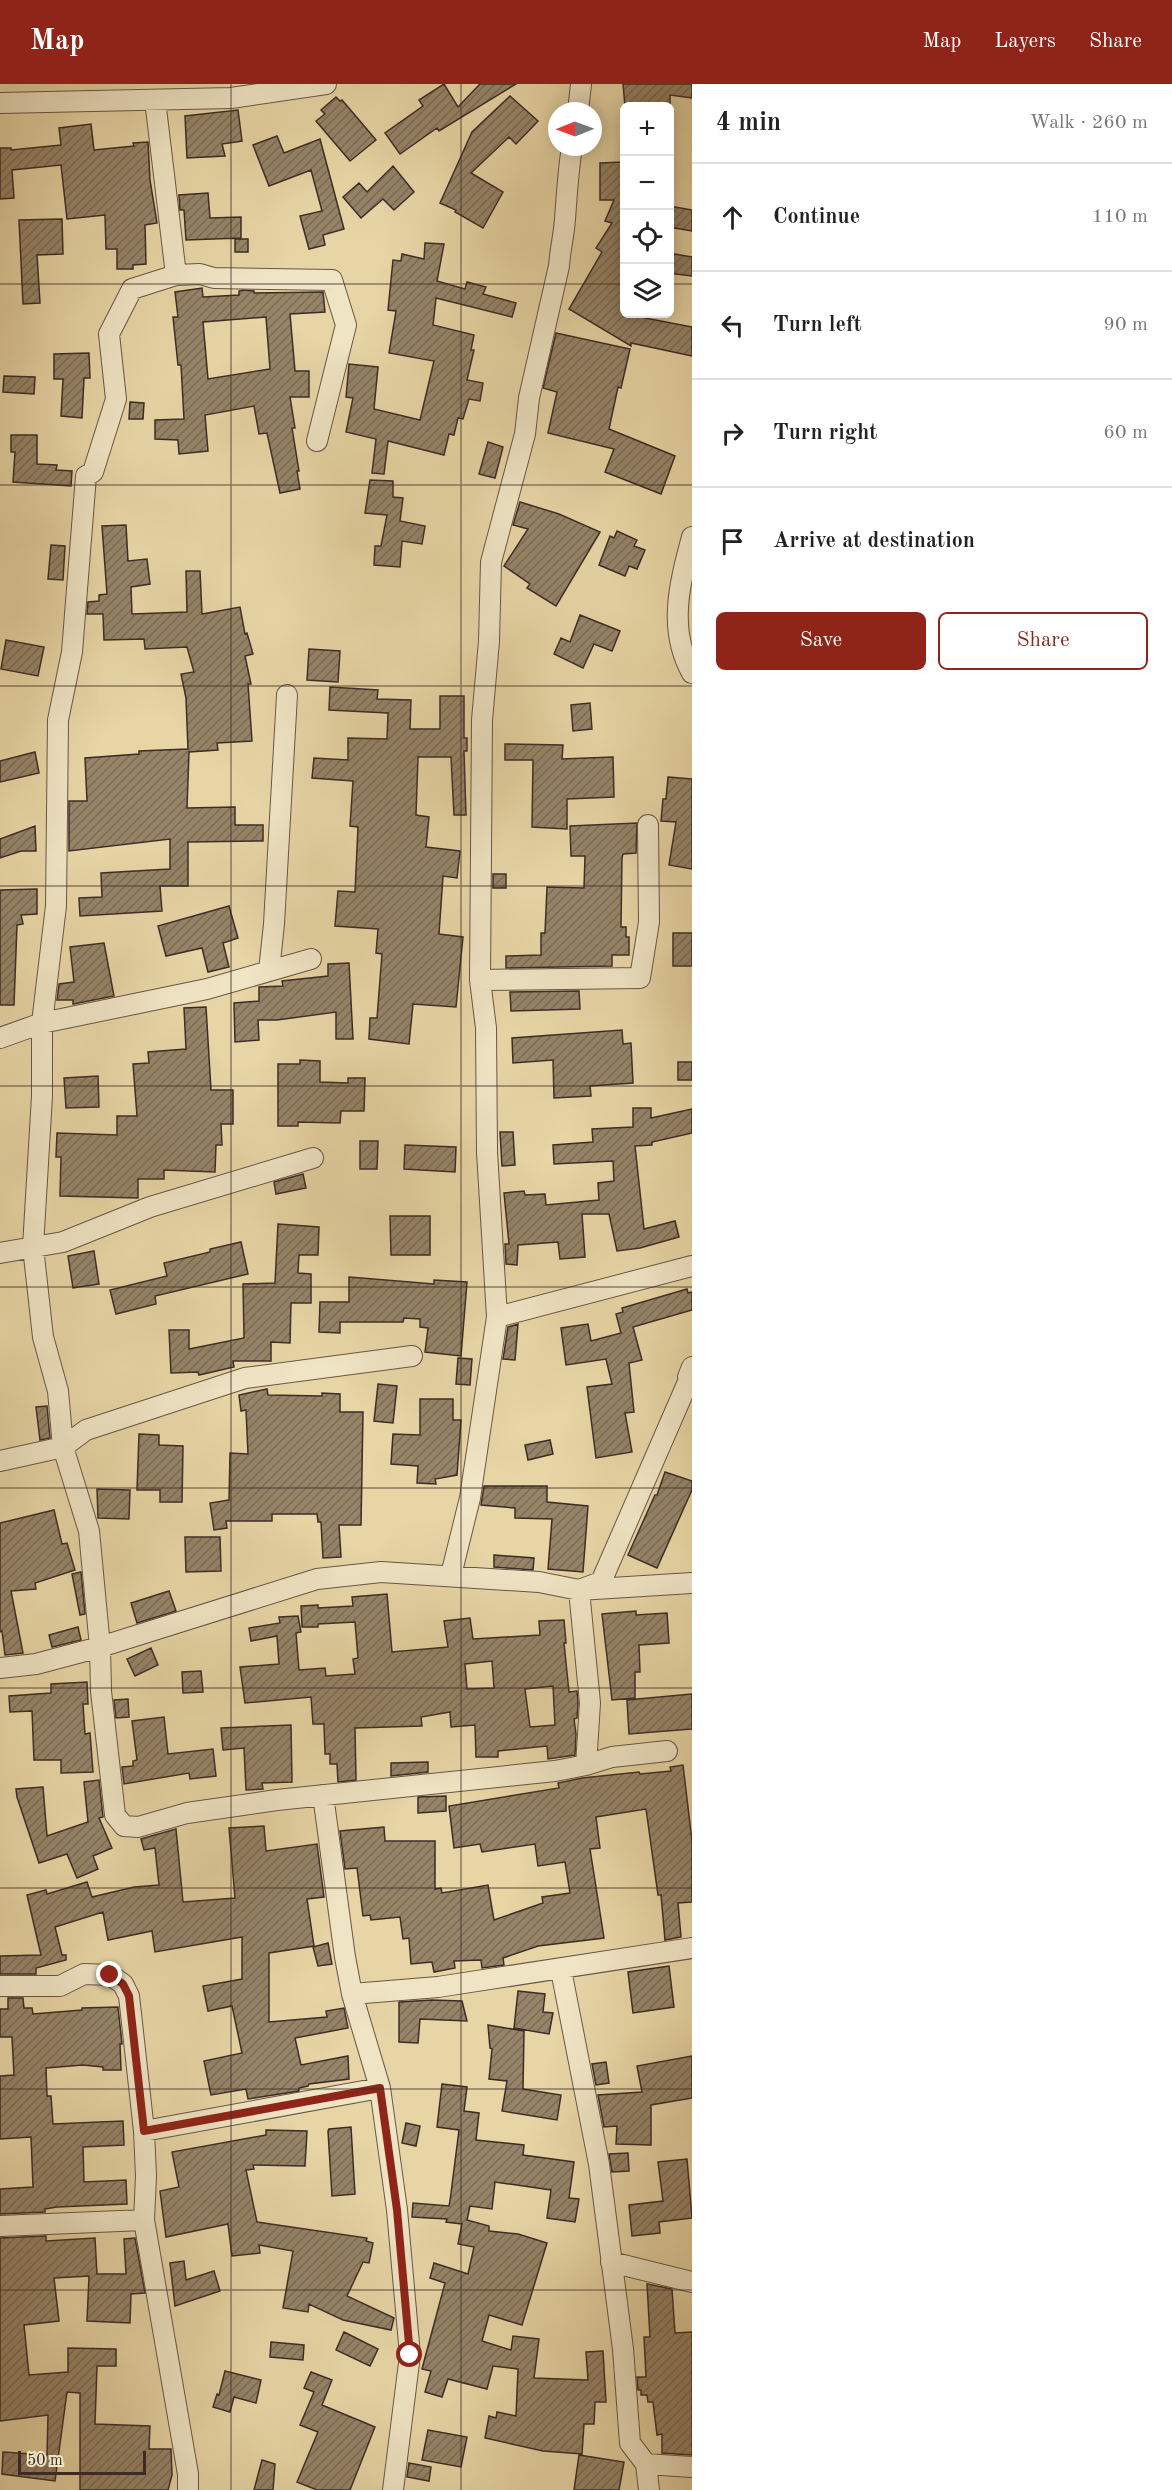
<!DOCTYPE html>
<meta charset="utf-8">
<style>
:root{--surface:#fff;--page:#f2f2f2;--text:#222;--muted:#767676;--line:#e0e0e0;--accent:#8f2418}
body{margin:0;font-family:"Old Standard TT",serif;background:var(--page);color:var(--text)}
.controls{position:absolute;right:18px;top:18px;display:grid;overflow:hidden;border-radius:9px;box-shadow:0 3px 15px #0003}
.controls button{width:54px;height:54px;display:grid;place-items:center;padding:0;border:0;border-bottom:2px solid var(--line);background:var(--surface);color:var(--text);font:30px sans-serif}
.compass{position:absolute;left:548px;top:18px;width:54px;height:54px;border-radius:50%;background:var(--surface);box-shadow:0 3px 15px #0003;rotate:269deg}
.scale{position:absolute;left:18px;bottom:15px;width:128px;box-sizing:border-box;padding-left:6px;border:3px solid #3d2c26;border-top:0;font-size:16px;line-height:21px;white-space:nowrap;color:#3d2c26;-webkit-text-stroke:4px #efe4c4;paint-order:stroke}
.stop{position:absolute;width:18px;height:18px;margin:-14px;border:4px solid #8f2418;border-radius:50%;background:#fff}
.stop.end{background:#8f2418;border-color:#fff;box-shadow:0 2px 6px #0008}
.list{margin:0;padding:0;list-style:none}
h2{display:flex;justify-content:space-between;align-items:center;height:78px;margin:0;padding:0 24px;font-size:26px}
h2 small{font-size:20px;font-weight:400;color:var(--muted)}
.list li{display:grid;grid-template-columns:39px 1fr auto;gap:18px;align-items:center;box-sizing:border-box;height:108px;padding:0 24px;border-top:2px solid var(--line)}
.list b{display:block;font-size:22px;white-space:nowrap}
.list em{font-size:20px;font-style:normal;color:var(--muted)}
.actions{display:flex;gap:12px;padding:18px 24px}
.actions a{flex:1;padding:14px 0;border:2px solid var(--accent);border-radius:9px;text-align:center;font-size:21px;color:var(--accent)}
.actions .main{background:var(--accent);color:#fff}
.icon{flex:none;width:33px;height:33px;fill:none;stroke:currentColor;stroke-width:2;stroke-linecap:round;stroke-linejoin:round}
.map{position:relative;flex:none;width:692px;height:2406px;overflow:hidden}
header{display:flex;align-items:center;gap:36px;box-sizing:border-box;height:84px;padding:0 30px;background:var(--accent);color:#fff}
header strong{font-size:28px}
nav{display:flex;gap:33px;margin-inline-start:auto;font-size:21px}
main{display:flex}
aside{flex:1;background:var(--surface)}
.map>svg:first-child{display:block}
.building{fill:url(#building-hatch);stroke:#3d2c26;stroke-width:1.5;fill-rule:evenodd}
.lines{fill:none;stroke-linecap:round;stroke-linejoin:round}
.street-casing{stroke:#685646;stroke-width:22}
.street{stroke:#efe4c4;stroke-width:20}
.route{stroke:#8f2418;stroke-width:8}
.grid{fill:none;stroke:#3d2c26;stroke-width:1.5;stroke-opacity:0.55}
</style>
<header>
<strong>Map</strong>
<nav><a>Map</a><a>Layers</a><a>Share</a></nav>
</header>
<main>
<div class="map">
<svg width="692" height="2406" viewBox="0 0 692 2406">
<defs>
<pattern id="building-hatch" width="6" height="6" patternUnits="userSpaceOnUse" patternTransform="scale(1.5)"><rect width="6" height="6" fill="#958468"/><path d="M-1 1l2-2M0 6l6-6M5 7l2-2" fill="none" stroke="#7b6c55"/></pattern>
</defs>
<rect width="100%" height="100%" fill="#e7d5a5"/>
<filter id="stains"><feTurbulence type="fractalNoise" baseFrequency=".00333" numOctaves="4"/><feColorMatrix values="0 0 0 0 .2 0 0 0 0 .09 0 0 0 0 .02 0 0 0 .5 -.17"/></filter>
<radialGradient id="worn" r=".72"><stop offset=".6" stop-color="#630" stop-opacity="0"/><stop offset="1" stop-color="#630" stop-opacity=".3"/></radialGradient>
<path class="building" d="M444,0l14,23 22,-23h36l-77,47 -2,-3 -37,26 -15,-21 38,-27 -4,-6z
M623,0h69v14l-22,-3v9l-45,2z
M510,12l28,25 -22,23 -7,-7 -38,36 32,19 -20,36 -28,-16 1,-2 -16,-7 32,-71z
M336,13l4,4 2,-1 34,40 -26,21 -34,-40 9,-7 -4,-4z
M238,26l4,31 -20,3 3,12 -38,2 -2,-42z
M91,40l3,26 40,-4 -1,-3 15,-1 2,38 7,43 -12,2 1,39 -13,1v4h-16v-20h-11l-1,-34 -38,4 -6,-54 -49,5 2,28 -14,1v-51h11v2l50,-5 -2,-17z
M277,52l7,17 36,-14 24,90 -21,6 2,10 -16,4 -9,-33 22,-5 -11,-41 -42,16 -16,-41z
M624,78v152l68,13v29l-61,-13v3l-62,-37 33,-57 -6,-4 16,-25 -7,-2 9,-21h-14v-37z
M393,82l21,26 -20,18 -11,-11 -22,19 -18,-21 16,-14 8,9z
M208,109l2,25 31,-1v21l-55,2 -2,-30h-4l-1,-15z
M669,122l23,4v21l-23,-4z
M62,135l1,35 -26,1 3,48 -17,1 -4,-84z
M235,155h13v13h-13z
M425,159l19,1 -7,37 28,8 2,-7 19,5 -3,7 33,9 -4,14 -76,-19 -3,27 41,10 -3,15h3l-7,30 16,3 -3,18 -11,-2 -6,20 -5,-1 -4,17 -5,-1 -5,21 -56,-14 -4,33 -12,-1 4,-34 -30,-7 7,-34 -7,-1 3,-33 29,3 -4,42 46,11 14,-59 -45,-8 7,-42 -8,-1 5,-50 8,1 1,-7 22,5z
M669,169l23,4v19l-23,-3z
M202,204l1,9 36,-2v-4l4,-1 11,1v2l69,-1 2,20 -35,2 5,57h14v26h-19l5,31h-3l7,43h-2l3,18 -20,4 -13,-60 -8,1 -5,-28 -49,9 3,36 -29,3 -1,-14 -23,-1v-19l29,-1 -3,-54h-3l-5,-48h5l-3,-25zM266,233l4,52 -62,10 -5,-57z
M556,249l74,16 -9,39 -3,-1 -9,42 66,27 -14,38 -56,-22 9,-23 -66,-16 9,-41 -14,-4z
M89,269l1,25h-6l-2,40 -21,-2 2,-37h-9v-25z
M4,292l31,1 -1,17 -31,-2z
M130,318l14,1 -1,16h-14z
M11,351h26v29l20,1 -1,5 16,1 -1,15 -58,-4 2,-30h-4z
M488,358l15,5 -8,31 -16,-4z
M370,396l23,1v16l10,1 -3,23 25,5 -3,18 -20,-3 -2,26 -26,-2 1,-19h6l6,-31 -22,-2z
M520,418l39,12 41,18 -44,74 -29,-18 3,-4 -26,-18 24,-37 -15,-4z
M126,441l2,36 19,-2 3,25 -19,3 1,27 55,-2 -1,-41h14l2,43 38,-7 5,27 2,-1 6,21 -8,2 6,28h-3l4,57 -35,2 1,7 -29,2 -2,56 48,-1v18h28v16l-75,1v44h-28l2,25 -82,5 -1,-18 23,-1 -1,-24 69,-4v-30l-101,12v-50h18l-2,-43 54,-4v-3l49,-2 -2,-51 -5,-24 13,-2 -7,-25 -42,2 -1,-10 -40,1 -1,-26h-16l1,-12 11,-1v-6l8,-1 -5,-68z
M617,447l20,9 -3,6 11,4 -8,19 -8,-3 -4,10 -26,-11 11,-29 4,2z
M51,461l14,1 -2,34 -15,-1z
M580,531l40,16 -8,20 -18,-7 -11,24 -29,-14 7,-16 9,4z
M6,556l38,7 -6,29 -37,-7z
M309,565l31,2 -2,31 -31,-2z
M330,603l48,3 -1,9 34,1 -1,29h30v-33h24v42h3v13h-3l2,64h-12l-3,-58h-33l-2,58 13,2 -3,30 34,4 -3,27 -14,-2 -4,58 24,3 -7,70 -43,-3 -4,40 -40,-5 1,-21h7l5,-64 -6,-1 2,-24 -43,-3 3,-35 17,1 3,-65 -8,-1 3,-45 -41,-3 2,-20 34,2v-22l39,1 1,-26 -59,-3z
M590,619l2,26 -19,2 -2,-26z
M505,660l58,1 -1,14 51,-2 1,40 -47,2v30l-35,-2 1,-67h-28z
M35,668l4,21 -39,9v-21z
M668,693l24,2v90l-23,-4 7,-43 -15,-1 2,-22h3z
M637,739l-1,30 -13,1 -1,4 -1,69h5v10h3v18h-17v11l-106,2v-12l35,-1v-22h4l2,-46 37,1 1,-32h-14l-1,-30z
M35,742l1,25h-15l-21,7v-19z
M493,790h13v14h-13z
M37,805v25l-16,1 2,9 -6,1 -3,80h-14v-115z
M229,822l9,32 -15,5 6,24 -21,5 -6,-24 -36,8 -8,-30z
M673,849h19v33h-19z
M104,859l10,53 -41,8v-4h-16l2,-16 15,-2 -4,-35z
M349,879l4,76h-17v-27l-59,8h-19l1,20 -24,2 -1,-39 25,-2v-14l24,-1 -1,-5 46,-5v-12z
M579,907l1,18 -69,2 -1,-19z
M206,923l5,83h22v34h-12l1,21h-6l-1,27 -51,-2v9h-26v19l-78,-2 1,-39h-5l1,-24 60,2v-19h20l-4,-52 16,-1 -1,-11 38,-3 -2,-41z
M622,946l1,14 8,-1 2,40 -43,3 1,10 -37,2 -1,-38 -40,3 -1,-25z
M300,976l20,1v21l28,1v-5h17l-1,33h-23l-1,12 -42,-1v4h-20v-62h22z
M678,978h14v18h-14z
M98,992l1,31 -33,1 -2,-30z
M633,1024h18v10l41,-9v24l-40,9v3l-17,1 9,83 31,-8 4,16 -39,11 -23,3 -8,-37h-27l3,43 -25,2 -2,-17 -40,3 -1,20 -11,-1 -1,-20h4l-5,-51 20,-2 1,4 20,-1 1,11 53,-5 -1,-17 16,-2 -1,-20 -59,3 -1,-19 40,-3 -1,-13 41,-2z
M500,1048h13l2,33 -13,1z
M360,1057h18l-1,28h-17z
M405,1061l51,2 -1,25 -51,-3z
M303,1090l3,14 -30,6 -2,-12z
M390,1132h40v39h-39z
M278,1140l41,3 -1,28h-19l-1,18 13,1v29h-20l-1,40 -19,-1v19h-38l1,6 -35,8 -1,-3 -27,1 -2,-43h20v19l55,-11 -1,-54 32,-1z
M241,1158l7,32 -93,22 1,8 -40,10 -6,-24 57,-14 -3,-13 46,-11v-3z
M94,1167l5,33 -26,4 -5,-32z
M349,1193l85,7v-4l33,2 -6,74 -36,-4 3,-24 -8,-1v-8l-16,-1 -1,4h-63v11l-21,-1 1,-30h29z
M687,1205l1,4 4,-1v18l-59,17 9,33 -13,3 5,49 -9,1 7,39 -36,6 -9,-71 25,-3 -6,-25 -40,6 -5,-37 27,-4 3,17 30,-8 -5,-19 7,-2 -1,-4z
M518,1240l-3,36 -12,-1 5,-32z
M458,1274l14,1 -2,26 -14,-1z
M378,1300l19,2 -4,37 -19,-2z
M267,1305l1,6 54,1v-3l18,1v18h23l-2,113h-22l2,32 -18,1 -2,-36h-3l-1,-8h-45v7h-46l1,7 -13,2 -4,-27 19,-3 1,-47 18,1 -2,-44 -5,1 -2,-16z
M420,1315h33v21h8l-4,55 -22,4 1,5 -19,-1 1,-17 -27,-2 2,-30 27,1z
M47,1322l3,32 -10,2 -4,-33z
M139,1350l20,1v10l24,1 -1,56h-22v-12h-23z
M550,1356l3,14 -25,6 -3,-15z
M665,1388l27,9v9l-35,78 -29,-13 27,-60h2z
M484,1402h63v16l41,4 -5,66 -35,-3 4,-50 -37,-1v-10l-34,-3z
M97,1405l33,1 -1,29 -31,-1z
M54,1426l8,34 5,-1 8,27 -40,13 1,6 -25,2 12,62 -18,2 -3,-24 -2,1v-109z
M185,1453h35l1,34 -35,1z
M494,1471l40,3 -1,12 -39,-3z
M81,1488l4,42 -5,1 -8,-41z
M169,1507l7,20 -39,12 -6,-20z
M387,1510l5,58 56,-5 -4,-26 26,-3 3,21 67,-4 -1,-14 25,-1 2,23h-2l5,49 8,-1 1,12 -1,15 -3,1 2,15 -1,21 -27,4 -1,-13 -49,5v6h-22l-1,-32 -24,2 -1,-15 -29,5 1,9 -67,2 1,52 -18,2 -1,-18h-7v-10h-5l-1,-30h-11l-2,-27 -66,6 -5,-36 39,-3 -2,-28 -26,5 -2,-13 31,-5 -1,-6 19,-1 3,16 -5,1 3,37 26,-2 1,8 29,-2 -2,-15 5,-1 -3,-36 -37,2v3h-16l-1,-21 17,-1v3l35,-2 -1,-9zM492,1577l2,27 -27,1 -2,-25zM553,1602l2,39 -25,2 -5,-38z
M636,1527v4l31,-2 2,30 -30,2 1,27h-5v26l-23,2 -10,-86z
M78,1543l3,13 -29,7 -3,-12z
M151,1564l7,17 -23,11 -8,-17z
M201,1587l2,21 -20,1 -1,-21z
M87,1598l1,22h-5l2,30 5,-1 3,39 -32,1v-13h-27l-2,-49 -22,1 -1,-16 42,-3v-9z
M692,1610v35l-63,5 -2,-34z
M128,1615l1,18 -13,1 -2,-18z
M164,1633l4,37 45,-5 3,27 -26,3 -1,-6 -65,11 -2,-17 11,-1v-5l4,-1 -5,-39z
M291,1641l1,57 -30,1 1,6 -17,1 -2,-42 -21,2 -2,-22z
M428,1678v10l-37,4v-13z
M683,1681l9,76v61l-14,1 3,34 -16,3 -4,-45h-3l-12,-86 -50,8 4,31 -10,1 14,89 -66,8 -35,12 1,7 -22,3 -1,-8 -27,1 1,7 -21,4 -2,-10 -21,2 -2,-26 -6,1 -3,-22 -29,3 -1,-5 -7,1 -6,-48 -12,1 -5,-38 44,-4 1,14h50v48l6,-1 1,5 46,-8 6,35 49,-17 -1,-6 28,-4 -5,-31 -27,4 -3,-22 -53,8 -2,-8 -26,4 -5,-42 110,-18 -1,-5 24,-5 57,-6 1,2 31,-3 -1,-4z
M99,1696l4,37 -4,1 13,30 -19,8 5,13 -21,9 -10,-24 -28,9 -22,-66 -1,-8 27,-2 4,49 41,-14 -4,-40z
M446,1712v15l-28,2v-16z
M264,1742l2,25 51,-7 7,53 -17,2 7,47 -45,7v69l58,-5 -1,-6 18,-3 4,20 -53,10 6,27 47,-9 1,23 -40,5 -1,2 -9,2v3l-51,8 -2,-10 -35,6 -7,-34 38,-8 -10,-47 -24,5 -5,-25 39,-7v-42l-87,15 -3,-21 -44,9 -5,-28 -48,15 7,28h4v5l-30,8v6h-36v-18l41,-1 -14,-60 19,-5 1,4 40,-12 5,15 42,-10 25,-2 -4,-37 -11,2 -3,-11 35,-10 7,73 52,-4 -6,-70z
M328,1859l4,21 -14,2 -5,-19z
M669,1882l5,41 -41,6 -5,-41z
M518,1907l27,3 -2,18 10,1 -4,21 -35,-6z
M8,1914h15l1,10h8l1,6 49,-4v-2l36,-1 4,37h-2l1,26h-18v-3l-20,-2 -37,3 1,28h4l2,28 70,-3 1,24 -41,2 1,35 42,-2 1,24 -70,3 -12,2v3l-45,2v-25l33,-2 -2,-50 -31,2v-63l14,-1 -2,-38h-12v-28h8z
M432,1916l30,1 5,20 -47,-2 -2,24 -19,-1v-40z
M488,1941l36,6 -1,58 38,6 -4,25 -55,-9 5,-30 -18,-2 3,-30 -2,-1z
M692,1972v42l-41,7v40l-35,-1 1,-18 -13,1 -6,-32 44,-3 -5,-26z
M606,1978l3,21 -13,2 -4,-21z
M442,2000l25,3 -3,24 15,2 -3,27 48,5 -1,10 51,7 -5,36 10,1 -4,23 -28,-4 4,-28 -56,-8 -3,27 -22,-3 -3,14 22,6v5l29,3 29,9 -25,82 -33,-10 -7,26 29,9 2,-14 26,3 -5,39 54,2 -2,-28 17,-1 3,51h-11l-1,22h-10l-2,30 -39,-3 -58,-13 4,-22 7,2 1,-6 19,4 2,-47 -25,-3 -6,23 -39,-10 -6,18 -17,-5 6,-21 -9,-2 23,-86 -15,-5 4,-15 34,11 6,-27 -16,-3 4,-20 -16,-2 1,-3 -35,-2 1,-14 36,3 1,-5 9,-71 -22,-3z
M406,2039l14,3 -4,20 -14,-3z
M351,2043l4,67 -23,2 -4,-65 1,-2z
M266,2046l41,1 -2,35 -52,-1 1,4 -8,1 11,52 110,16 -1,3 7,2 -4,20 -6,-1 -16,34 47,22 -3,12 -48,-10 -34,-16 -1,8 -25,-4 10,-57 -34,-6 1,8 -28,3 -4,-32 -62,13 -6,-46 19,-4 -7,-35 94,-17z
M628,2069l1,18 -17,1 -3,-18z
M687,2075l5,59 -33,4 1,11 -28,3 -3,-31 34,-4 -5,-39z
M46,2152v5l49,-3 2,36h29l-2,-35 11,-1 10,55 -14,1 -1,29 -43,-2 2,-45 -35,2 5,43 -35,4 5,50 39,-3v-24l48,1v17h-19l-2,58 55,2 -1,23h22l1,26 -4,15h-88v-97l-13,-1 -12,89 -53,-7 1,-22 44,3 1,-40 -48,6v-183z
M184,2177l2,19 28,-9 6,20 -45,15 -5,-43z
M647,2200l25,5 3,44 17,-1v123l-30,-2v-19l-5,1 -4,-33h-5l-1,-7h-6v-5h-3l-1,-13h9l-2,-40h6z
M344,2248l34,17 -8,17 -34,-16z
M271,2258l33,3 -1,15 -33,-3z
M225,2287l36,9 -5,23 -22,-6 -4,15 -17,-5 4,-13 2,1z
M311,2288l21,8 -10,25 53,22 -25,63h-33l-20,-8 21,-50 -18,-7 14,-33 -10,-4z
M428,2346l39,7 -6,30 -39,-7z
M579,2371l45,7 -5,28h-45z
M262,2376l13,4 -2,26h-19z
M409,2379l22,4 -2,14 -22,-4z"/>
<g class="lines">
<defs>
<path id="street" d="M155,16l21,175 24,-1 14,4 118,2 14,45 -29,116
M0,19l231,-5 95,-14
M578,27l3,-27
M176,191l-44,14 -23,45 7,65 -23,73 -7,4 -14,176 -14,68 -2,186 -14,117v73l-9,151 10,90 15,54 5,56 26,84 11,116 1,44 14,124 9,11 14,1 49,-14 90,-13 278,-29 31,-6 26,-8 55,-6
M692,453c-12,45 -25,92 0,136
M269,887l5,-47 13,-229
M480,896l160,-2 9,-56 -1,-97
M0,954l42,-15 165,-34 104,-30
M0,1169l63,-11 87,-35 163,-49
M497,1233l195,-51
M0,1377l63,-14 23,-17 159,-52 167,-22
M451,1491l19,-77 27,-181 -10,-165 -1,-124 -6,-48 2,-260 7,-79 2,-79 34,-128 4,-36 30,-132c1,-16 5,-31 6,-47 2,-25 3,-48 7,-72
M0,1584l36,-4 64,-17 217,-68 64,-7 158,10 40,8 113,-7
M586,1681l4,-62 -11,-113 22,-8 90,-207 -3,2 4,-10
M323,1711l22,162 7,37 28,94 17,122 13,145 -17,135
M561,1886l38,194 24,185 7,94 16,21 3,26
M0,1902h60l24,-12 26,1 13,9 6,12 15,135
M352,1910l86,-7 254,-39
M0,2142l144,-6
M611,2178l81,20
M646,2380l46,3
M188,2406v-16l-44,-254 2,-44 -2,-45 236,-43"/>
</defs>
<use href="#street" class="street-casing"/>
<use href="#street" class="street"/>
</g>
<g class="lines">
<path class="route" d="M110,1891l13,9 6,12 15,135 236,-43 17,122 13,145"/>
</g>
<path class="grid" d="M231,0v2406M461,0v2406M0,200h624M670,200h22M0,401h692M0,602h692M0,802h692M0,1002h692M0,1203h692M0,1404h692M0,1604h692M0,1804h692M0,2005h692M0,2206h692"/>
<rect width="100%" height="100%" filter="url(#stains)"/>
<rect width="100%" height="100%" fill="url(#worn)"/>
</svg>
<div class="controls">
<button>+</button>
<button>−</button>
<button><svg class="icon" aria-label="locate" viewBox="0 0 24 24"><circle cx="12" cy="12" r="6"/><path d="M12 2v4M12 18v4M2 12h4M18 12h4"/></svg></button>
<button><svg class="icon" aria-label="layers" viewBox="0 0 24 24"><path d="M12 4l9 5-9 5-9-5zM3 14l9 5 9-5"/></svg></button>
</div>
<svg class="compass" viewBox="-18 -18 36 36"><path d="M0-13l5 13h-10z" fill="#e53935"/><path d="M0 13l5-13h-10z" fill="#767676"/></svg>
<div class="scale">50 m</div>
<div class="stop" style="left:410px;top:2271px"></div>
<div class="stop end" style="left:110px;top:1891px"></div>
</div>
<aside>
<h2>4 min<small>Walk · 260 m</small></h2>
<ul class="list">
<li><svg class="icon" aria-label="ahead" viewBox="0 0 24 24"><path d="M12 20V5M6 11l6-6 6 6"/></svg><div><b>Continue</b></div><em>110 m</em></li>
<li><svg class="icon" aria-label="left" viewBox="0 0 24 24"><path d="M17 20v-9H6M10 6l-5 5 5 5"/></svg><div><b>Turn left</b></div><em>90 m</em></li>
<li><svg class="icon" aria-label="right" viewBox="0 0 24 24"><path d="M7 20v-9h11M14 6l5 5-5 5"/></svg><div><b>Turn right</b></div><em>60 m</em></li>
<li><svg class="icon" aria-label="arrive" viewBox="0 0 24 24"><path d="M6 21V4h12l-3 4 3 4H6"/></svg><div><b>Arrive at destination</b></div></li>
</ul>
<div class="actions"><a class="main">Save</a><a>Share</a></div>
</aside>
</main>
